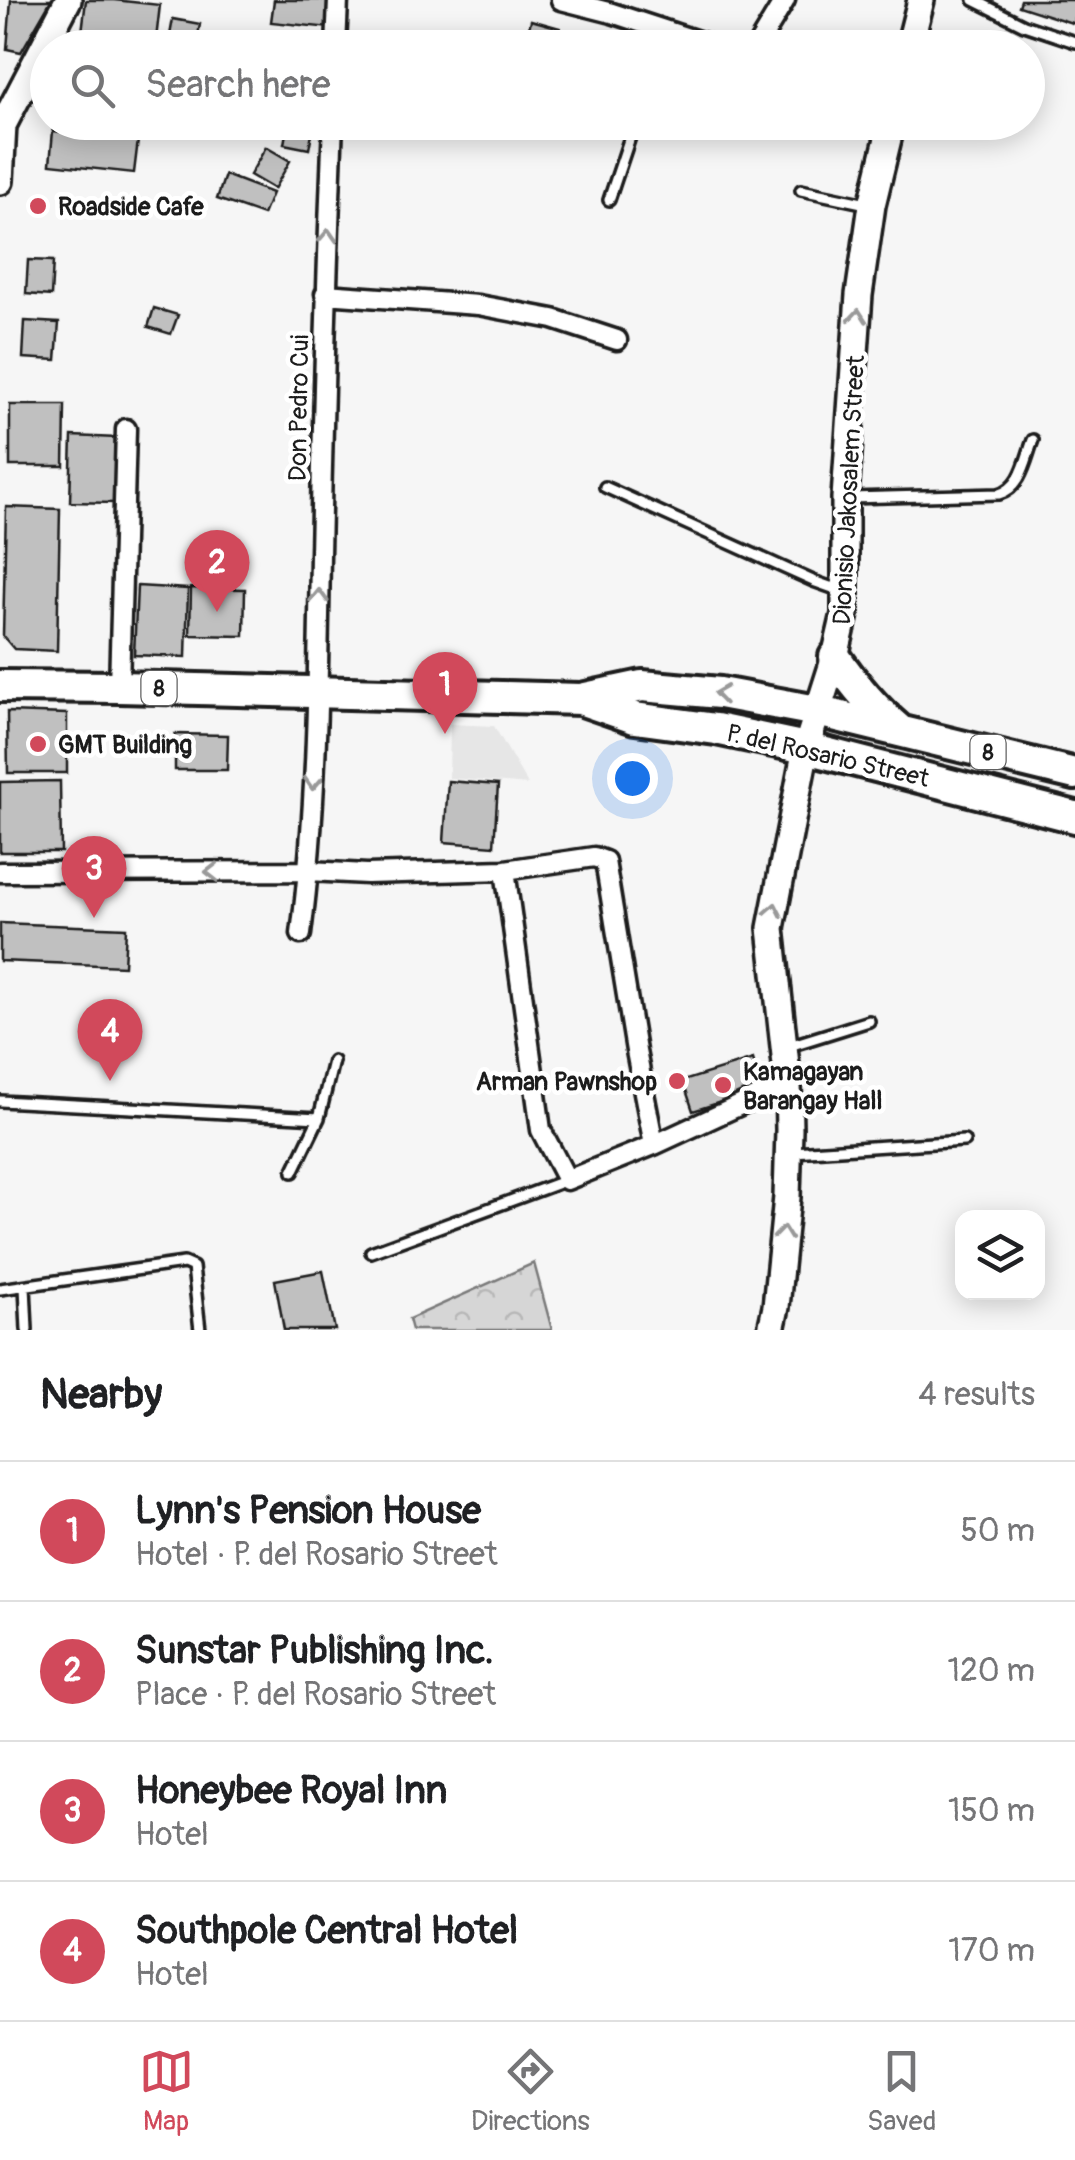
<!DOCTYPE html>
<meta charset="utf-8">
<style>
:root{--surface:#fff;--page:#f6f6f6;--text:#202124;--muted:#757577;--line:#e0e0e0;--accent:#d1495b}
body{margin:0;font-family:Pangolin,sans-serif;background:var(--page);color:var(--text)}
.controls{position:absolute;right:30px;bottom:30px;display:grid;overflow:hidden;border-radius:20px;box-shadow:0 5px 25px #0003}
.controls button{width:90px;height:90px;display:grid;place-items:center;padding:0;border:0;border-bottom:2px solid var(--line);background:var(--surface);color:var(--text);font:50px sans-serif}
.you{position:absolute;left:632px;top:778px;width:35px;height:35px;margin:-25px;border:8px solid #fff;border-radius:50%;background:#1a73e8;box-shadow:0 0 0 15px #1a73e833}
.badge{display:grid;place-items:center;width:65px;height:65px;border-radius:50%;background:var(--accent);color:#fff;font-size:32px;font-weight:700}
.pin{position:absolute;translate:-50% -82px;filter:drop-shadow(0 2px 5px #0008)}
.pin::after{content:'';position:absolute;top:52px;width:35px;height:30px;background:inherit;clip-path:polygon(0 0,100% 0,50% 100%)}
.list{margin:0;padding:0;list-style:none}
h2{display:flex;justify-content:space-between;align-items:center;height:130px;margin:0;padding:0 40px;font-size:42px}
h2 small{font-size:32px;font-weight:400;color:var(--muted)}
.list li{display:grid;grid-template-columns:65px 1fr auto;gap:30px;align-items:center;box-sizing:border-box;height:140px;padding:0 40px;border-top:2px solid var(--line)}
.list b{display:block;font-size:38px;white-space:nowrap}
.list p{margin:0;font-size:32px;white-space:nowrap;color:var(--muted)}
.list em{font-size:32px;font-style:normal;color:var(--muted)}
.icon{flex:none;width:55px;height:55px;fill:none;stroke:currentColor;stroke-width:2;stroke-linecap:round;stroke-linejoin:round}
.map{position:relative;flex:none;width:1075px;height:1330px;overflow:hidden}
.search{position:absolute;background:var(--surface);box-shadow:0 5px 25px #0003;left:30px;right:30px;top:30px;height:110px;display:flex;align-items:center;gap:25px;box-sizing:border-box;padding:0 35px;border-radius:55px;color:var(--muted);font-size:38px}
.sheet{height:690px;background:var(--surface)}
nav{display:flex;justify-content:space-around;align-items:center;box-sizing:border-box;height:140px;border-top:2px solid var(--line);background:var(--surface);font-size:28px;color:var(--muted)}
nav a{display:grid;justify-items:center;gap:5px}
nav .on{color:var(--accent)}
.map>svg:first-child{display:block}
.built{fill:#e6e6e6}
.forest{fill:url(#forest-crowns);stroke:#797979;stroke-width:2.5}
.building{fill:#c0c0c0;stroke:#1c1c1c;stroke-width:2.5}
.lines{fill:none;stroke-linecap:round;stroke-linejoin:round}
.lane-casing{stroke:#1c1c1c;stroke-width:16}
.street-casing{stroke:#1c1c1c;stroke-width:25}
.secondary-casing{stroke:#1c1c1c;stroke-width:32}
.primary-casing{stroke:#1c1c1c;stroke-width:38}
.lane{stroke:#fff;stroke-width:9}
.street{stroke:#fff;stroke-width:18}
.secondary{stroke:#fff;stroke-width:25}
.primary{stroke:#fff;stroke-width:30}
.oneway{stroke:#999}
.poi-dot{fill:#d1495b;stroke:#fff;stroke-width:4}
.labels{text-anchor:middle;stroke-width:9;stroke-linejoin:round;paint-order:stroke}
.shield{fill:#fff;stroke:#606060;stroke-width:2.5}
.shield-label{font-size:22px;font-weight:bold;fill:#1c1c1c}
.poi-label{font-size:25px;font-weight:bold;fill:#1c1c1c;stroke:#fff;text-anchor:start}
.street-label{font-size:25px;fill:#1c1c1c;stroke:#fff}
</style>
<div class="map">
<svg width="1075" height="1330" viewBox="0 0 1075 1330">
<defs>
<pattern id="forest-crowns" width="20" height="18" patternUnits="userSpaceOnUse" patternTransform="scale(2.5)"><rect width="20" height="18" fill="#d6d6d6"/><path d="M2 6a3 3 0 1 1 6 0M12 15a3 3 0 1 1 6 0" fill="none" stroke="#b7b7b7"/></pattern>
</defs>
<rect width="100%" height="100%" fill="#f6f6f6"/>
<filter id="ink" filterUnits="userSpaceOnUse"><feTurbulence type="fractalNoise" baseFrequency=".01" numOctaves="2"/><feDisplacementMap in="SourceGraphic" scale="20" xChannelSelector="R" yChannelSelector="G"/><feConvolveMatrix kernelMatrix="1 2 1 2 8 2 1 2 1" color-interpolation-filters="sRGB"/></filter>
<g filter="url(#ink)">
<path class="built" d="M450,724l44,2 34,59 -79,-7z"/>
<path class="forest" d="M534,1263l18,67h-140l-3,-11z"/>
<path class="building" d="M11,0h40l-30,52 -14,-3z
M86,0h28l46,5 -5,43h-75z
M274,0h59l-3,28 -59,-6z
M1021,0h54v24l-56,-18z
M173,19l27,5 -4,24 -28,-2z
M531,20l29,8 -10,20h-26z
M288,122h26l-5,27 -25,-5z
M53,131l85,9 -4,33 -84,-9z
M266,147l24,14 -16,28 -24,-14z
M225,175l47,18 -9,22 -46,-16z
M28,260l25,1 -2,35 -25,-2z
M154,308l24,7 -7,19 -23,-7z
M25,321l34,2 -3,37 -33,-2z
M10,405h55l-1,61h-54z
M72,436l45,2 -2,65 -45,-1z
M6,507l54,2 -3,142 -43,-2 -11,-13z
M137,586l51,3 -2,68 -52,-2z
M191,588l54,1 -1,47 -54,-1z
M7,712l60,2v59h-59z
M175,734l53,1 -1,35h-52z
M60,781l1,71h-61v-70z
M448,781l50,4 -4,61 -50,-4z
M0,923l126,5 -2,38 -124,-5z
M753,1059l9,30 -69,22 -10,-30z
M323,1271l12,59h-51l-9,-50z"/>
<g class="lines">
<defs>
<path id="lane" d="M974,0l50,25 51,17
M801,190l66,14
M609,200l26,-78
M605,487l208,94 31,11
M850,498l149,-4c23,-7 26,-33 34,-54
M786,1047l83,-26
M0,1101l319,17
M793,1152l171,-11
M293,1172l26,-54 14,-57
M371,1252l196,-72
M25,1286l2,44
M0,1289l184,-26 9,4 7,63"/>
<path id="street" d="M561,0l51,13 107,35
M336,48l2,-48
M756,48l29,-48
M325,294l153,11 75,14 64,21
M119,687l7,-258
M505,870l36,260 26,50 87,-35 134,-62
M0,872l309,-1 58,3 138,-4 89,-13 11,4 31,190 18,94
M301,934c16,-125 17,-252 19,-379 3,-144 7,-288 13,-433"/>
<path id="secondary" d="M909,48l12,-48
M0,181l3,-56 65,-125
M771,1330l5,-23 11,-110 2,-67 -1,-47 -17,-155 35,-180 29,-91 10,-43v-116l14,-203 13,-90 20,-83"/>
<path id="primary" d="M835,657c19,28 37,50 63,72
M0,686l119,1 462,12 61,-13 78,7 97,18 258,63
M583,700l52,18 81,11 90,19 269,69"/>
</defs>
<use href="#lane" class="lane-casing"/>
<use href="#street" class="street-casing"/>
<use href="#secondary" class="secondary-casing"/>
<use href="#primary" class="primary-casing"/>
<use href="#lane" class="lane"/>
<use href="#street" class="street"/>
<use href="#secondary" class="secondary"/>
<use href="#primary" class="primary"/>
</g>
<defs><path id="oneway-chevron" d="M-2-3.5L2.5 0L-2 3.5" fill="none" stroke-width="1.6" stroke-linecap="round" stroke-linejoin="round" transform="scale(2.5)"/></defs>
<g class="oneway">
<use href="#oneway-chevron" transform="translate(328 236) rotate(-87)"/>
<use href="#oneway-chevron" transform="translate(858 316) rotate(-85)"/>
<use href="#oneway-chevron" transform="translate(319 596) rotate(-89)"/>
<use href="#oneway-chevron" transform="translate(721 694) rotate(-172)"/>
<use href="#oneway-chevron" transform="translate(313 783) rotate(93)"/>
<use href="#oneway-chevron" transform="translate(212 872) rotate(180)"/>
<use href="#oneway-chevron" transform="translate(774 910) rotate(-79)"/>
<use href="#oneway-chevron" transform="translate(783 1233) rotate(-84)"/>
</g>
</g>
<g class="poi-dot">
<circle cx="38" cy="206" r="10"/>
<circle cx="38" cy="744" r="10"/>
<circle cx="677" cy="1081" r="10"/>
<circle cx="723" cy="1085" r="10"/>
</g>
<g class="labels">
<g class="shield">
<rect x="141.5" y="671" width="35" height="34" rx="8"/>
<rect x="970.5" y="735" width="35" height="34" rx="8"/>
</g>
<g class="shield-label">
<text x="159" y="696">8</text>
<text x="988" y="760">8</text>
</g>
<g class="poi-label">
<text x="58" y="215">Roadside Cafe</text>
<text x="58" y="753">GMT Building</text>
<text x="743" y="1080">Kamagayan<tspan x="743" dy="29">Barangay Hall</tspan></text>
<text x="657" y="1090" text-anchor="end">Arman Pawnshop</text>
</g>
<g class="street-label">
<text transform="translate(298 408) rotate(-89)" y="9">Don Pedro Cui</text>
<text transform="translate(848 490) rotate(-87)" y="9">Dionisio Jakosalem Street</text>
<text transform="translate(828 755) rotate(13)" y="9">P. del Rosario Street</text>
</g>
</g>
</svg>
<div class="controls">
<button><svg class="icon" aria-label="layers" viewBox="0 0 24 24"><path d="M12 4l9 5-9 5-9-5zM3 14l9 5 9-5"/></svg></button>
</div>
<div class="you"></div>
<div class="pin badge" style="left:445px;top:734px">1</div>
<div class="pin badge" style="left:217px;top:612px">2</div>
<div class="pin badge" style="left:94px;top:918px">3</div>
<div class="pin badge" style="left:110px;top:1081px">4</div>
<div class="search"><svg class="icon" aria-label="search" viewBox="0 0 24 24"><circle cx="10" cy="10" r="6"/><path d="M15 15l6 6"/></svg>Search here</div>
</div>
<section class="sheet">
<h2>Nearby<small>4 results</small></h2>
<ul class="list">
<li><span class="badge">1</span><div><b>Lynn's Pension House</b><p>Hotel · P. del Rosario Street</p></div><em>50 m</em></li>
<li><span class="badge">2</span><div><b>Sunstar Publishing Inc.</b><p>Place · P. del Rosario Street</p></div><em>120 m</em></li>
<li><span class="badge">3</span><div><b>Honeybee Royal Inn</b><p>Hotel</p></div><em>150 m</em></li>
<li><span class="badge">4</span><div><b>Southpole Central Hotel</b><p>Hotel</p></div><em>170 m</em></li>
</ul>
</section>
<nav>
<a class="on"><svg class="icon" aria-label="map" viewBox="0 0 24 24"><path d="M3 6l6-2 6 2 6-2v14l-6 2-6-2-6 2zM9 4v14M15 6v14"/></svg>Map</a>
<a><svg class="icon" aria-label="directions" viewBox="0 0 24 24"><path d="M12 3l9 9-9 9-9-9zM9 14v-3h6M13 9l2 2-2 2"/></svg>Directions</a>
<a><svg class="icon" aria-label="saved" viewBox="0 0 24 24"><path d="M7 4h10v16l-5-4-5 4z"/></svg>Saved</a>
</nav>
